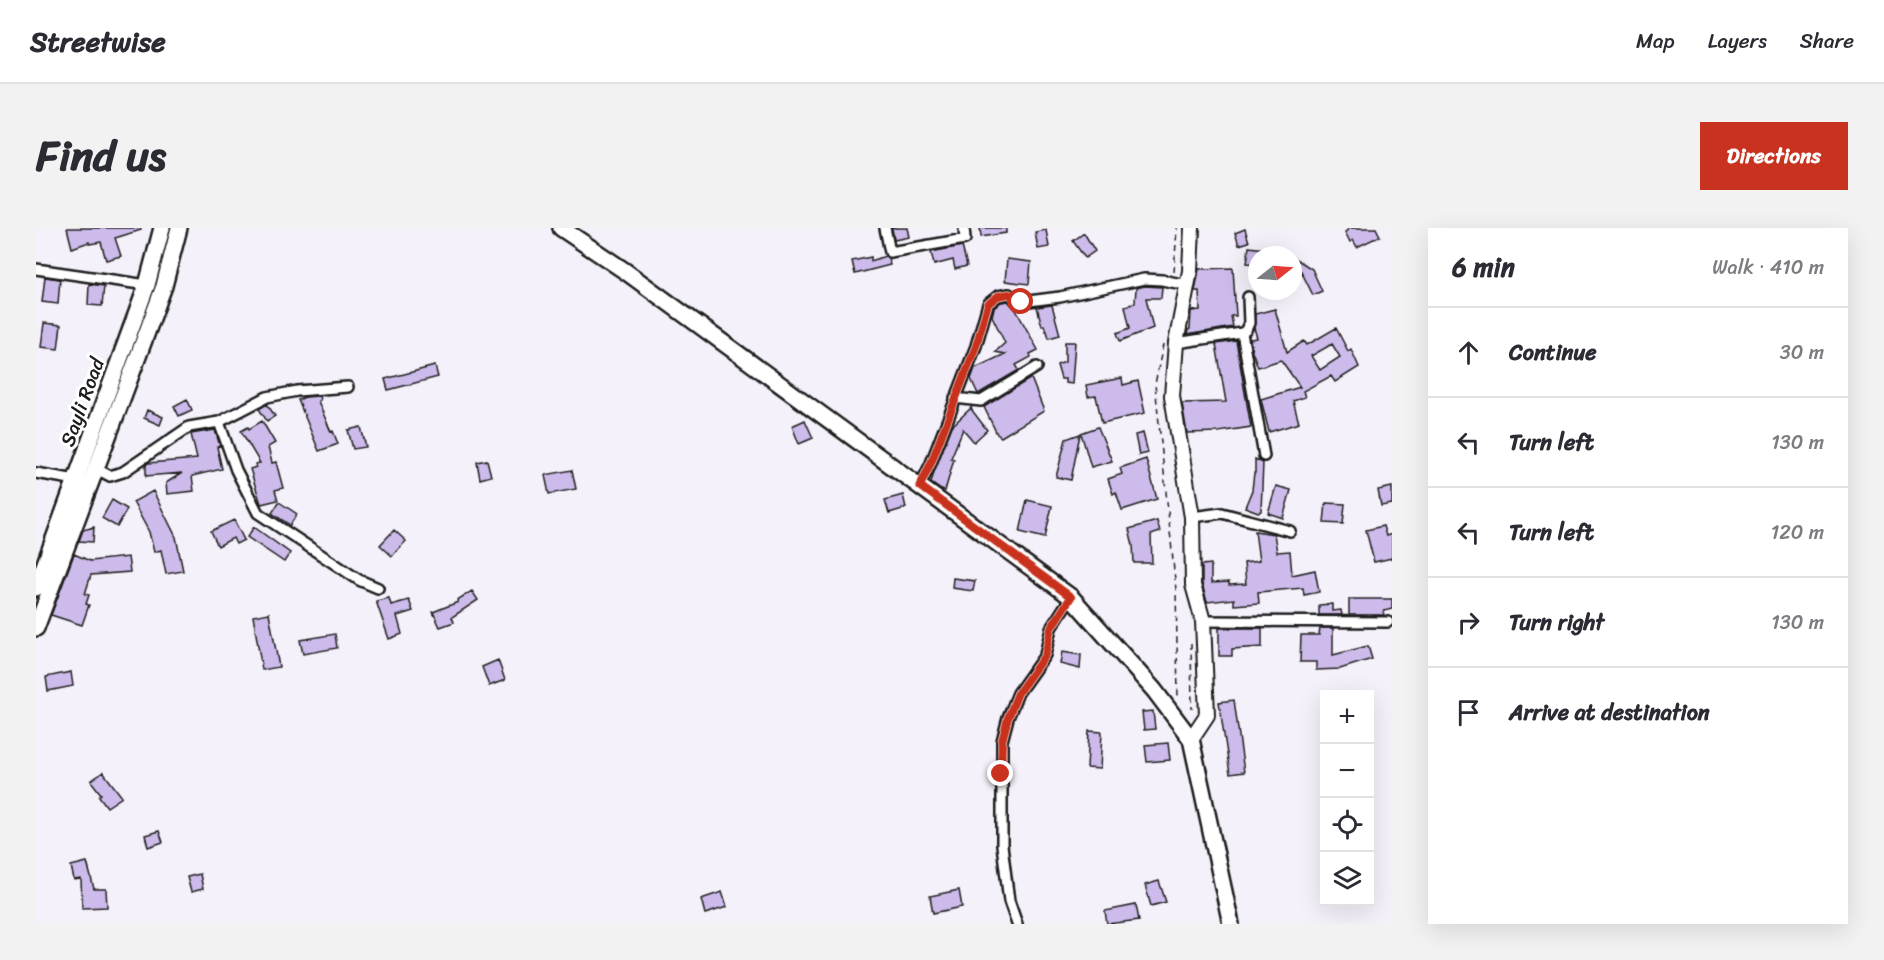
<!DOCTYPE html>
<meta charset="utf-8">
<style>
:root{--surface:#fff;--page:#f2f2f3;--text:#2b2b33;--muted:#7c7c81;--line:#e1e1e2;--accent:#c8321e}
body{margin:0;font-family:Sriracha,sans-serif;background:var(--page);color:var(--text)}
.controls{position:absolute;right:18px;bottom:18px;display:grid;overflow:hidden;border-radius:0px;box-shadow:0 6px 24px #0002}
.controls button{width:54px;height:54px;display:grid;place-items:center;padding:0;border:0;border-bottom:2px solid var(--line);background:var(--surface);color:var(--text);font:30px sans-serif}
.compass{position:absolute;left:1212px;top:18px;width:54px;height:54px;border-radius:50%;background:var(--surface);box-shadow:0 6px 24px #0002;rotate:73deg}
.stop{position:absolute;width:18px;height:18px;margin:-14px;border:4px solid #c8321e;border-radius:50%;background:#fff}
.stop.end{background:#c8321e;border-color:#fff;box-shadow:0 2px 6px #0008}
.list{margin:0;padding:0;list-style:none}
h2{display:flex;justify-content:space-between;align-items:center;height:78px;margin:0;padding:0 24px;font-size:26px}
h2 small{font-size:20px;font-weight:400;color:var(--muted)}
.list li{display:grid;grid-template-columns:39px 1fr auto;gap:18px;align-items:center;box-sizing:border-box;height:90px;padding:0 24px;border-top:2px solid var(--line)}
.list b{display:block;font-size:22px;white-space:nowrap}
.list em{font-size:20px;font-style:normal;color:var(--muted)}
.icon{flex:none;width:33px;height:33px;fill:none;stroke:currentColor;stroke-width:2;stroke-linecap:round;stroke-linejoin:round}
.map{position:relative;flex:none;width:1356px;height:696px;overflow:hidden;border-radius:0px}
header{display:flex;align-items:center;gap:36px;box-sizing:border-box;height:84px;padding:0 30px;background:var(--surface);border-bottom:2px solid var(--line)}
header strong{font-size:28px}
nav{display:flex;gap:33px;margin-inline-start:auto;font-size:21px}
.intro{display:flex;align-items:center;justify-content:space-between;box-sizing:border-box;height:144px;padding:0 36px}
h1{margin:0;font-size:42px}
.button{padding:15px 27px;border-radius:0px;background:var(--accent);color:#fff;font-size:21px;font-weight:700}
main{display:flex;gap:36px;padding:0 36px}
aside{flex:1;background:var(--surface);border-radius:0px;box-shadow:0 6px 24px #0002}
.map>svg:first-child{display:block}
.building{fill:#cdbbeb;stroke:#1c1c1c;stroke-width:1.5;fill-rule:evenodd}
.lines{fill:none;stroke-linecap:round;stroke-linejoin:round}
.street-casing{stroke:#1c1c1c;stroke-width:14}
.secondary-casing{stroke:#1c1c1c;stroke-width:18}
.primary-casing{stroke:#1c1c1c;stroke-width:20}
.path{stroke:#1c1c1c;stroke-width:1.5;stroke-dasharray:6 4.5;stroke-linecap:butt}
.street{stroke:#fff;stroke-width:9}
.secondary{stroke:#fff;stroke-width:14}
.primary{stroke:#fff;stroke-width:15}
.route{stroke:#c8321e;stroke-width:8}
.labels{text-anchor:middle;stroke-width:6;stroke-linejoin:round;paint-order:stroke}
.street-label{font-size:20px;fill:#1c1c1c;stroke:#fff}
</style>
<header>
<strong>Streetwise</strong>
<nav><a>Map</a><a>Layers</a><a>Share</a></nav>
</header>
<div class="intro"><h1>Find us</h1><a class="button">Directions</a></div>
<main>
<div class="map">
<svg width="1356" height="696" viewBox="0 0 1356 696">
<rect width="100%" height="100%" fill="#f5f1fb"/>
<filter id="ink" filterUnits="userSpaceOnUse"><feTurbulence type="fractalNoise" baseFrequency=".0167" numOctaves="2"/><feDisplacementMap in="SourceGraphic" scale="12" xChannelSelector="R" yChannelSelector="G"/><feConvolveMatrix kernelMatrix="1 2 1 2 8 2 1 2 1" color-interpolation-filters="sRGB"/></filter>
<g filter="url(#ink)">
<path class="building" d="M31,0h73l1,2 -26,8 6,18 -15,4 -5,-18 -12,2v-2l-17,6z
M856,0h15l2,9 -15,3z
M944,0h26v5l-25,4z
M1311,0h29l4,8 -23,11 -4,-7 -3,2 -5,-10 3,-2z
M1209,1l4,13 -10,3 -4,-12z
M1010,2l3,17 -11,2 -3,-17z
M1048,5l11,18 -10,7 -12,-17z
M926,18l5,20 -12,3 -2,-9 -19,5 -3,-13z
M1213,19l25,3 -1,5h-16v9l-10,-1z
M849,28l3,2 2,7 -35,9 -3,-13 19,-4v4z
M1257,29l19,12 10,22 -9,4 -12,-24 -8,13z
M971,31l24,3 -2,22 -24,-3z
M1197,40l3,48h-5l2,11 -46,8 1,-5 2,-1 1,-18 9,-1 -1,-19h-4l4,-22z
M9,49l15,2 -2,25 -16,-2z
M53,56l15,2 -2,20 -14,-1z
M1109,58l17,1 -1,11h-15l7,30 -33,13 -3,-8 13,-5 -5,-22 10,-3 1,-15z
M972,73l8,9 22,40 -8,4 1,3 -15,8 3,5 -41,24 -7,-15 4,-11 30,-14 -10,-2 10,-9 -13,-27 2,-8 7,-6z
M1016,77l8,30 -11,3 -2,-7h-1l-2,-6 -2,1 -5,-19z
M1239,81l12,43 17,-11 3,4 29,-17 12,23 3,-2 8,18 -24,15 -4,-6 -28,15 2,6 -12,4 6,22 -30,9 -8,-33 39,-12 -19,-27 -23,7 -6,-16 -2,-12 7,-1 -3,-10 1,-14zM1296,116l8,13 -20,13 -9,-14z
M8,95l17,2 -3,24 -17,-2z
M1200,113l15,86 -33,5 -31,1 -5,-30 44,-1 -10,-58z
M1029,114h10l-3,42 -7,-1v-4h-4l-4,-14 8,-3z
M399,138l3,11 -50,13 -3,-11z
M995,150l13,33 -43,26 -4,-3 -13,-27z
M1086,150l1,7 15,-4 7,32 -43,10 -6,-27 -8,1 -2,-12z
M283,168l1,4 -2,1 13,31 2,-1 5,13 -19,7 -21,-51 7,-3z
M151,171l5,11 -13,6 -5,-10z
M231,176l8,12 -8,5 -8,-12z
M936,179l-1,2 16,21 -13,12 -11,-13 -12,29 3,1 -9,32 -4,-1 -10,-7 3,-11 18,-46z
M111,182l16,7 -3,8 -16,-7z
M769,192l8,18 -14,6 -7,-18z
M226,193l13,22 -7,4 4,16 4,-1 7,26 -8,2 3,10 -17,4 -11,-35 6,-2 -1,-3 5,-1 -19,-32 7,-4 1,2z
M325,199l5,20 -13,2 -5,-19z
M1062,199l14,34 -21,6 -10,-34z
M179,202l5,16 -3,1 5,22 -30,7 2,15 -27,3 -1,-11 16,-10 -36,3v-11l2,-2 49,-4 -6,-25z
M1107,205l5,20 -9,2 -4,-20z
M1044,206l-9,46 -15,-3 10,-38z
M1110,231l11,40 -35,11 -6,-18 -3,2 -5,-15 14,-5 -2,-6z
M1219,231l8,4 -2,48 -3,1 -13,-5 7,-17 2,-17h1z
M451,232l4,16 -11,3 -3,-17z
M536,242l4,19 -27,5 -4,-19z
M1240,258l15,4 -8,28 -15,-5z
M1356,259v17l-11,2 -3,-16z
M117,263l23,46 7,34 -17,3 -5,-24 -7,2 -5,-20 -16,-30z
M867,267l3,13 -17,5 -4,-13z
M76,272l15,9 -10,18 -15,-9z
M991,272l25,6 -7,32 -25,-6z
M243,274l18,12 -7,11 -18,-12z
M1290,275l19,1 -2,20 -19,-1z
M198,292l10,20 -8,4 -3,-6 -15,8 -7,-15z
M1121,293l3,11 -9,3 1,28h-18l-1,-18 -4,-16z
M1347,298l3,10 6,-2v24l-18,4 -8,-32z
M58,299l-1,15 -14,-1 4,-11z
M218,299l36,26 -6,9 -37,-25z
M358,302l12,11 -14,15 -12,-11z
M1219,303l19,3 3,18 13,-1 2,24 23,-5 4,22 -15,3 -1,-7 -45,4 1,11 -25,2v-6l-27,3 -5,-18v-19l9,-1v19l18,-1v3l17,-1 -2,-21 15,-2z
M38,326l16,7 38,-4 2,15 -39,3 -6,19 4,1 -3,9 3,1 -7,20 -31,-10z
M917,350l22,3 -2,10 -21,-3z
M436,363l6,9 -26,17 2,5 -14,5 -7,-15 25,-10 -1,-2z
M353,370l2,7 18,-5 4,11 -16,5 5,18 -13,5 -13,-38z
M1313,371h43v10l-8,2v4h-35z
M1296,376v7l9,-1 1,5h-23v-10z
M233,385l10,54 -17,3 -9,-54z
M1183,400h43v19l-30,2v7h-13z
M1284,400h13v27l35,-9 4,13 -32,10 -24,1v-8h-16l1,-27h18z
M299,406l2,14 -34,6 -3,-14z
M1026,424l19,3 -1,14 -20,-5z
M462,432l7,20 -16,6 -7,-19z
M35,444l2,14 -25,5 -2,-14z
M1198,472l10,72 -14,2 -11,-72z
M1117,483l2,18 -11,1 -2,-18z
M1053,503l13,1 -2,37 -13,-1z
M1132,515l2,17 -23,2 -2,-17z
M67,544l19,25 -15,10 -8,-11 2,-2 -10,-13z
M123,603l4,11 -15,5 -3,-12z
M51,634l7,27h12l1,18 -25,1 -1,-29 -7,1 -3,-14z
M164,646l3,15 -12,3 -4,-15z
M1123,653l7,21 -15,4 -6,-21z
M923,662l3,17 -29,6 -3,-17z
M686,664l5,15 -22,7 -4,-15z
M1100,677l3,15 -32,4 -2,-13z"/>
<g class="lines">
<defs>
<path id="street" d="M849,0l5,24 75,-13 -1,-11
M0,41l111,16
M1206,105l4,-3 3,-7 -1,-26
M1140,115l66,-10 22,123
M919,170l26,3 56,-34
M183,194l17,48 22,43 101,67 19,8
M57,239l17,9 13,-4 66,-45 30,-5 48,-25 30,-6 51,-4
M0,245l40,7
M884,258l11,-23 45,-117 12,-42 10,-8 11,-2 12,8 39,-5 84,-18 18,1 25,5
M1156,289l30,-4 68,18
M1167,393l185,1
M981,696l-8,-23 -7,-56v-104l6,-23 10,-25 27,-38 6,-27 20,-31"/>
<path id="secondary" d="M1155,511l16,-24 -4,-94 -10,-36 -1,-68 -20,-121 4,-53 14,-72 2,-43"/>
<path id="primary" d="M525,0l64,43 446,326 83,93 37,49 40,185
M0,360l111,-303 15,-57
M0,400l101,-269 27,-73 15,-58"/>
</defs>
<use href="#street" class="street-casing"/>
<use href="#secondary" class="secondary-casing"/>
<use href="#primary" class="primary-casing"/>
<path class="path" d="M1138,44l3,-44
M1127,117l-8,39 21,206 2,108
M1155,415l1,66"/>
<use href="#street" class="street"/>
<use href="#secondary" class="secondary"/>
<use href="#primary" class="primary"/>
</g>
</g>
<g class="lines" filter="url(#ink)">
<path class="route" d="M965,546l1,-33 6,-23 10,-25 27,-38 6,-27 20,-31 -151,-111 11,-23 45,-117 12,-42 10,-8 11,-2 12,8"/>
</g>
<g class="labels">
<g class="street-label">
<text transform="translate(46 174) rotate(-70)" y="7">Sayli Road</text>
</g>
</g>
</svg>
<div class="controls">
<button>+</button>
<button>−</button>
<button><svg class="icon" aria-label="locate" viewBox="0 0 24 24"><circle cx="12" cy="12" r="6"/><path d="M12 2v4M12 18v4M2 12h4M18 12h4"/></svg></button>
<button><svg class="icon" aria-label="layers" viewBox="0 0 24 24"><path d="M12 4l9 5-9 5-9-5zM3 14l9 5 9-5"/></svg></button>
</div>
<svg class="compass" viewBox="-18 -18 36 36"><path d="M0-13l5 13h-10z" fill="#e53935"/><path d="M0 13l5-13h-10z" fill="#7c7c81"/></svg>
<div class="stop" style="left:985px;top:74px"></div>
<div class="stop end" style="left:965px;top:546px"></div>
</div>
<aside>
<h2>6 min<small>Walk · 410 m</small></h2>
<ul class="list">
<li><svg class="icon" aria-label="ahead" viewBox="0 0 24 24"><path d="M12 20V5M6 11l6-6 6 6"/></svg><div><b>Continue</b></div><em>30 m</em></li>
<li><svg class="icon" aria-label="left" viewBox="0 0 24 24"><path d="M17 20v-9H6M10 6l-5 5 5 5"/></svg><div><b>Turn left</b></div><em>130 m</em></li>
<li><svg class="icon" aria-label="left" viewBox="0 0 24 24"><path d="M17 20v-9H6M10 6l-5 5 5 5"/></svg><div><b>Turn left</b></div><em>120 m</em></li>
<li><svg class="icon" aria-label="right" viewBox="0 0 24 24"><path d="M7 20v-9h11M14 6l5 5-5 5"/></svg><div><b>Turn right</b></div><em>130 m</em></li>
<li><svg class="icon" aria-label="arrive" viewBox="0 0 24 24"><path d="M6 21V4h12l-3 4 3 4H6"/></svg><div><b>Arrive at destination</b></div></li>
</ul>
</aside>
</main>
